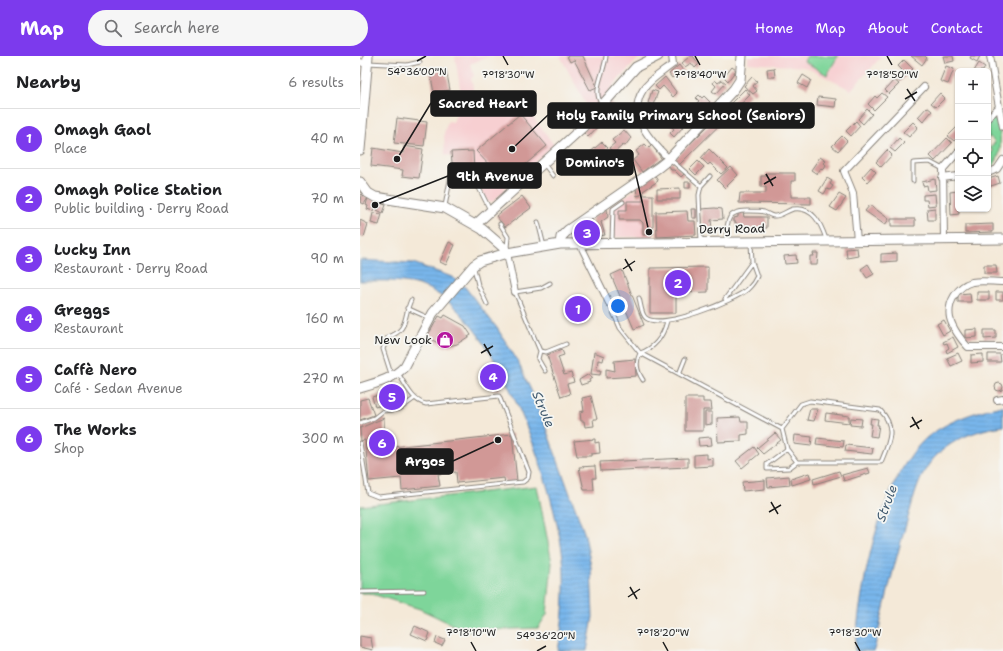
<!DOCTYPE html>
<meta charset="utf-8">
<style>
:root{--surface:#fff;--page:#f6f6f6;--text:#202124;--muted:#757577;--line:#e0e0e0;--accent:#7c3aed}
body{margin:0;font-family:"Shantell Sans",sans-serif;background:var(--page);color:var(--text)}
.controls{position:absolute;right:12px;top:12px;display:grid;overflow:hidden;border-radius:6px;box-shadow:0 1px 3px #0004}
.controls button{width:36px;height:36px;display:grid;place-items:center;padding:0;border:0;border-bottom:1px solid var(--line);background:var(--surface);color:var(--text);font:20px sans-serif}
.you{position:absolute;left:258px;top:250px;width:14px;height:14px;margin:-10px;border:3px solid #fff;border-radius:50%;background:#1a73e8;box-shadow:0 0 0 6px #1a73e833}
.badge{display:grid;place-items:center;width:26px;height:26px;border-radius:50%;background:var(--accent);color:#fff;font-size:13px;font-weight:700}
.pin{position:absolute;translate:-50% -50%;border:2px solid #fff;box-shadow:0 1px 4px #0006}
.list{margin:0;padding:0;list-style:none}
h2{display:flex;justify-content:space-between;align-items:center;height:52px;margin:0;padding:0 16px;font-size:17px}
h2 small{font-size:13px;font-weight:400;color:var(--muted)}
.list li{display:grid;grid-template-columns:26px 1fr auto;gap:12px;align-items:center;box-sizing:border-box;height:60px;padding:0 16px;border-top:1px solid var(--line)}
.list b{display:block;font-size:15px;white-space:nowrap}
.list p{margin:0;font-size:13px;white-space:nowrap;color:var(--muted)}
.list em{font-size:13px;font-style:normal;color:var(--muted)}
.icon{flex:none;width:22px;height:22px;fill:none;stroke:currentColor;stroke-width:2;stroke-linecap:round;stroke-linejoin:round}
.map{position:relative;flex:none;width:643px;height:595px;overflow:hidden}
header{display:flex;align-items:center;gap:24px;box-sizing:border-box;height:56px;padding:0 20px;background:var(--accent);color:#fff}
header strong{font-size:19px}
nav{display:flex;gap:22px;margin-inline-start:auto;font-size:14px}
.search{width:280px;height:36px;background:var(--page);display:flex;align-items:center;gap:10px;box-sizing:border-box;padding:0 14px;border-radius:22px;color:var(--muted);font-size:15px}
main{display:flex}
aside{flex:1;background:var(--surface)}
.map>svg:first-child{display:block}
.built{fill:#f7cfd1}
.green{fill:#7ed59a;stroke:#4d785b}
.water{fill:url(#water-rules);stroke:#4a6984}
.building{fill:#d19896}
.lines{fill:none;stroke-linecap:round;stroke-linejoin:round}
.lane-casing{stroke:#88827a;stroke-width:5}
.street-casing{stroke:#88827a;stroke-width:8}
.secondary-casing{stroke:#88827a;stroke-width:11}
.lane{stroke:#fff;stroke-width:3}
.street{stroke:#fff;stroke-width:6}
.secondary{stroke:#fff;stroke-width:9}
.ticks{fill:none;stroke:#1c1c1c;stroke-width:1.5}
.labels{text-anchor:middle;stroke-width:3.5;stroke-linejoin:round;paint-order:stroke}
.street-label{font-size:12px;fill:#1c1c1c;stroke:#f6f6f2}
.poi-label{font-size:12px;fill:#1c1c1c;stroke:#f6f6f2;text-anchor:end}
.water-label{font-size:13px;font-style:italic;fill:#415a6f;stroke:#f6f6f2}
.ticks-label{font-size:10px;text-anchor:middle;fill:#1c1c1c;stroke:#f6f6f2;stroke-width:3.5;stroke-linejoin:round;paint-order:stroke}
.leader{fill:none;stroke:#1c1c1c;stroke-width:1.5}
.callout-dot{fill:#1c1c1c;stroke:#f6f6f2;stroke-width:1.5}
.callout{fill:#1c1c1c;stroke:#1c1c1c;stroke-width:1.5}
.callout-label{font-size:13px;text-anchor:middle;font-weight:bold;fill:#fff}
</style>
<header>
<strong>Map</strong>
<div class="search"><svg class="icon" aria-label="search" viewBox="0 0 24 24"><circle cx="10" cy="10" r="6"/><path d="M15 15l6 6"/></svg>Search here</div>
<nav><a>Home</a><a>Map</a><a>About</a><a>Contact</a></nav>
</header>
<main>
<aside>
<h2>Nearby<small>6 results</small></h2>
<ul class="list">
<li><span class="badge">1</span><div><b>Omagh Gaol</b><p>Place</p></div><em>40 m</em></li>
<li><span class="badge">2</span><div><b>Omagh Police Station</b><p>Public building · Derry Road</p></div><em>70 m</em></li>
<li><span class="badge">3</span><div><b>Lucky Inn</b><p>Restaurant · Derry Road</p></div><em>90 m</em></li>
<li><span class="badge">4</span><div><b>Greggs</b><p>Restaurant</p></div><em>160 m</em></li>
<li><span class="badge">5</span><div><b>Caffè Nero</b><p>Café · Sedan Avenue</p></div><em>270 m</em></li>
<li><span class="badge">6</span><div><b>The Works</b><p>Shop</p></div><em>300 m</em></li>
</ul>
</aside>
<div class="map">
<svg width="643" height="595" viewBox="0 0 643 595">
<defs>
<pattern id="water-rules" width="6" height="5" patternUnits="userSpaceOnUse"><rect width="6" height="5" fill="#78b6eb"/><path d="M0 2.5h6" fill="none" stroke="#679cc9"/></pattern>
</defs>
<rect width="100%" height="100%" fill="#f6f6f2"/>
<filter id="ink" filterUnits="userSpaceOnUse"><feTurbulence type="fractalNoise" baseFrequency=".025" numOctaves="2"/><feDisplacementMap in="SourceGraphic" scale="8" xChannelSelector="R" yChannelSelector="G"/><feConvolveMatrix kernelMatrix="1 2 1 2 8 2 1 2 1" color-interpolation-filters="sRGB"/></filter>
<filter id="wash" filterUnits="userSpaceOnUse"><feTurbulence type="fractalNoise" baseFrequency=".012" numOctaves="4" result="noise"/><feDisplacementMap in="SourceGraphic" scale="16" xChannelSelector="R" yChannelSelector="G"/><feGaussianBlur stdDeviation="0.9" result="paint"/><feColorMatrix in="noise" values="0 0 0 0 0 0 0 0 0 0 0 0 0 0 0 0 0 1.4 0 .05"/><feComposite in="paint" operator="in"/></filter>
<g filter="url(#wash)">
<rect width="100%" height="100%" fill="#f4e9d8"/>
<path class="built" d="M95,0h34l-19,8 4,12 -3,2 6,32 43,-10 34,45 -50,43 1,3 -13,11h-4l-7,-11 -7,-20 -21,1 -2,-16 -6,-1 -1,-22 4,-12 5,1 9,-22z
M200,0h81l-22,23 -28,34z
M388,0h134l-31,34 -46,-23 -57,-4z
M275,134l1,7 17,-5 1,45h-43l-2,-29z"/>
<path class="green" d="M447,0h31l-11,19 -23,-14z
M634,62l5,5c2,19 4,37 -11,47v-14l5,-5 -3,-3 5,-6 -5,-5 -2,1v-17z
M177,430l15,77 -5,51 -9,14 -72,3 -46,-22 -51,-16h-9v-87z"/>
<path class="water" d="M0,204l53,3 39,14 13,10 32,41 20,32 19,41 49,134 6,32 2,50 -6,34h-29c5,-29 8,-64 5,-93 -9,-74 -64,-235 -134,-269 -20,-10 -48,-8 -69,-8z
M643,350v20c-25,4 -47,11 -66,29 -18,17 -23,43 -30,66 -13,43 -23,86 -33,130h-19c5,-63 22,-161 66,-208 18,-19 56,-33 82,-37z"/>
<g id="blocks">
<path class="building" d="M207,0h16l14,31 -7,3 -16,-30 -4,2z
M330,0h3l6,8 -4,4 -4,-5 -6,4 -3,-4z
M551,0h14l2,2 -5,7z
M583,0h10l1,5 -9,2z
M611,0h9l-3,6 -7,-4z
M544,4l9,9 -13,13 -5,-4 7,-8 -4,-4z
M619,7l6,4 -2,4h-9z
M319,9l6,8 -3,2 -3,-3 -7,6 -3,-4z
M586,10l8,3 -6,15 -8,-3z
M372,11l4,3 -8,11 -4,-4z
M414,12l1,9h-7l-1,-8z
M86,13l4,21 -16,3 -4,-21z
M443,19l8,5 -4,8 -9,-5z
M305,21l12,16 -4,4 -10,-11 -4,4 -4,-4z
M392,21l5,4 -4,5 4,5 -4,3 -9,-8z
M355,24l3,3 4,-3 4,3 -10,11 -4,-3 4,-5 -3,-3z
M534,24l5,4 -10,10 -4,-4z
M385,33l5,6 -71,70 -5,-5z
M292,34l6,2 -5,13 -5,-2z
M522,37l5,4 -13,13 -6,-6 7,-8 2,2z
M580,37l5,5 -9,9 -5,-4z
M339,39l3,3 2,-2 6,6 -10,10 -6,-6 5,-5 -3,-3z
M458,41l18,2 -1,8 -18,-2z
M249,45l5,5 -10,13 -6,-5z
M567,51l5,4 -9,11 -5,-5z
M507,53l5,5 -9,10 -5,-5z
M160,58l27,32 -42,36 -29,-31z
M37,62l30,4 -3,24 -30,-3z
M235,63l5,5 -12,13 -5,-5z
M312,63l11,8 -9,10 -4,-4 4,-4 -6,-6z
M496,65l4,5 -9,10 -5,-5z
M553,66l5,5 -9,10 -6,-5z
M598,70v11l-4,4 -6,-5z
M264,74l7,8 -6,8 -2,-1 -9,8 -5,-5 6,-5 -3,-3z
M482,80l5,5 -9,10 -6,-5z
M539,82l5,5 -9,9 -5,-4z
M587,82l5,5 -17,18 -5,-5z
M242,86l6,6 -14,13 -6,-7z
M285,88l4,4 3,-3 9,13 -19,14 -9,-12 6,-5 -3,-4z
M44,90l19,3 -4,29 -17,-2 1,-6 -32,-4 2,-18 30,5z
M349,93l19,19 -7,6 -11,-11 -2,2 -7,-7z
M527,94l5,5 -11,12 -5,-5z
M113,95l1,20 -21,1 -2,-20z
M460,101l6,4 -2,2 2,2 -3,5 -2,-2 -4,6 -6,-4z
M338,105l6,6 -8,8 -6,-6z
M312,106l12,12 -3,3 -7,-7h-3l-2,-5z
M371,111l7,8 -13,13 -8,-8z
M511,111l5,5 -9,10 -5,-5z
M406,117h29v8h-4v16h20v7l-72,-1 1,-10h26v-6h-5v-11h5z
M294,119l4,6 -15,10 1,3 -7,2 -1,-9z
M638,120l2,7 -12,4v-8z
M467,122l5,3 -2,3 3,2 -3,4 -3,-1 -3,5 -5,-3z
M575,123l1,11 -8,1 -1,-6 -4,1 -1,-4z
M325,126h5v6h-5z
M320,132v11h-23v-10z
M597,135l2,23 -8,1 -1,-23z
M1,138l7,4 -4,6 -4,-2z
M479,138l7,4 -9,13 -7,-4z
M575,138l1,11 -8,1 -1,-6h-4v-5z
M283,139h10v39l-10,1v-12l-3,-3h-21v-10h8v-9h16z
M162,140l9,12 -26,19 -9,-11z
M8,142l9,3 -4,10 -6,-2 1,-3 -2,-1z
M19,147l7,2 -3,8 -6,-3z
M510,149l19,14 -4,6 -20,-14z
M355,152l7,1 1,10 -12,1 1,9 -9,1 -2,-21z
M575,152v12h-7l-1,-11z
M247,153l1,8 -7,5 4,13 -23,4 -2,-8 12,-3v-10z
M331,153h5v9h-4z
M327,155l1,10h7l1,14 -39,2 -1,-25z
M378,156h5l1,5h23v11h-15v3h-8v-2h-7l-1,-7h-2v-4l4,-1z
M13,157l9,1 -3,11 -8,-2z
M531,163h24v7h-24z
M0,164l8,4 -4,13 -4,-1z
M633,168v8l-28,1v-8z
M89,186l6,3 -9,20 -6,-3z
M497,192l1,8 -11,2 -1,-9z
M453,197h5l-1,12h-7v-9h4z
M537,197v8l-16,1v-8z
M436,199l1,8 -12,1 -1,-8z
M508,208l6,10 -7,4 -6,-9z
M624,209h12l1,8h-13z
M348,211v25l-32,1v20h-26v-45z
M262,214l22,55 -10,4 -23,-54z
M617,236h12v8h-12z
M636,236h7v8h-7z
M610,237l1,9h-13v-8z
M85,259l20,11 6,9 -14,9 -12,3 -18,-10 12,-21 4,2z
M584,264l6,11 -7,4 -6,-11z
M617,273v8l-12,1v-8z
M624,274h12v8l-12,1z
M593,281l5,10 -11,6 -1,-3 3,-2 -2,-5 -3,1 -1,-2z
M202,294l2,5 -6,2 6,18 7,-2 3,9 -7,2 3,10 -9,3 -14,-42z
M234,296l10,4 -1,5 -5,-1 -1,10h4l-1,5 -9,-1z
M598,297l4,8 -11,5 -4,-8z
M623,298v8l-12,1v-8z
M628,298h12l1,8h-13z
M275,303l1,17 -30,2v-9l9,2 -1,-10z
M129,314h5l6,14v4l-3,2 -6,-1z
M229,318l3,4 -3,2 1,2 -9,3 -2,-5z
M635 331a4 4 0 1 1 8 0a4 4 0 1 1-8 0Z
M35,334l4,10 -24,7 -3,-10z
M231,340l6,23h-4l1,7 -9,1 -1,-6h-3l-1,-9 4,-1 -2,-13z
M8,342l6,17 -14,5v-20z
M325,342h18v4h8l1,8h-9v21h-18z
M450,353h8l-4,12 -7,-1z
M345,356h7v12l-7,1z
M466,357l23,3v7l-24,-3z
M380,361l1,5h7v12l-7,1v6l-23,1 -1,-24z
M24,362l1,30 127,-14 5,47 -12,2 -1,-5 -47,5 -1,-11 -18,2 2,12 -38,4 -1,-12 -32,3 -4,-41 -4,1 -1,-13z
M491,362l11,1 -1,7 -11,-1z
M511,362l7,1 -1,6h2l-2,12 -7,-1 2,-12h-2z
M415,377l6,7 -18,14 -6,-6z
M435,379l17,2 -1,9 -17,-2z
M351,381l1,8 -13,1 -1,-8z
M457,382l27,3 -1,6 -27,-3z
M235,383v4l4,-1 1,11 -9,1v2h-14l-3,-15z
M486,389l27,3 -1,6 -27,-3z
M394,391l5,7 -17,14 -6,-7z
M347,398v5l6,-1v8l-19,1v-12z
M328,402v9l-87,4 -1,-9z
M235,410l1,12h-3l1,12h-10l-5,-23z
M508,412l2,5 -26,8 -2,-6z
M479,415l2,5 -27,8 -1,-5z
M449,417l2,6 -19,6 -1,-6z
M429,420l1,9 -22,2 -1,-9z
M405,424v9l-22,2 -1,-9z
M55,570l15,7 -3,8 -16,-7z
M0,580l11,2 2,12 -13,-3z
M77,581l8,3 -3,6 -7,-3z"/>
</g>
</g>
<g filter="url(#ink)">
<use href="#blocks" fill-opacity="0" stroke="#88827a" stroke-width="1"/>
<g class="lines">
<defs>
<path id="lane" d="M8,7l39,2 13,-3
M241,47c-9,-13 4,-32 5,-47
M311,104l30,26
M184,108l9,12
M553,125v-18l17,-1 13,7
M85,150l6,-31 23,-2 3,11 13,26
M178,166l6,24
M140,168l8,13 -1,11
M252,185l1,-32 10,-7
M366,185c1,-19 0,-31 23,-30 5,0 11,0 15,1 3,1 5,3 9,4 7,1 13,-5 20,-7 20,-3 28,15 33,30
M341,186l-2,-47 2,-9 9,-10
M114,212l4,17 9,19
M279,242c2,6 2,16 7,20 16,12 88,-17 102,-29 4,-4 7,-8 9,-13l-5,-14 -1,-19
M365,243l27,-37
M249,247l11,25 20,25 142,76 5,20 10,13h84c8,-19 16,-35 -1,-52l-70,-9 -9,3 -19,25
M47,252l22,10
M180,295l6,1 20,-8
M185,315l-7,-12 2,-8 -25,-59 26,-4 9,-5
M31,318l-8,-25 5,-12c21,-7 15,-20 23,-37
M319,318l6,-15
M283,324c-6,-9 -8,-17 -3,-27 15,-5 23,-16 27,-32
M0,367l14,-5 9,-7 17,-2 15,-11
M0,387l8,50 10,4 145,-15 5,-4 1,-6 -30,-76 -73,8c-14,-3 -20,-19 -28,-31
M427,393l-20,15v5l22,-1 8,-6
M0,536l64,-1"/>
<path id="street" d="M0,6l7,2
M639,51l4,20
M628,62l11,-11 -9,-51
M309,103c-17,-17 -43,-43 -26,-69 7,-11 20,-18 30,-26l-1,-8
M628,117l9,-4 6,-9
M582,122l16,-2
M584,183l-1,-70 15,-17
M497,185l-4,-48 -9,-22 80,-84
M220,188l29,59
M147,197l8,39
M643,226c-10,0 -21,-2 -31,0 -15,4 -25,21 -22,36 2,9 11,22 18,29h35
M637,344l6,-1"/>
<path id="secondary" d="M0,94l8,-94
M0,126l8,11 7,4 70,11 37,21 22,19 3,5
M115,169l107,-97 54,-61 22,-11
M200,188l1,-7 7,-7 91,-63 10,-8 65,-70 6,-9 2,-24
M0,332c17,-5 33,-9 45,-22l28,-53 41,-48 6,-4 27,-8 53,-9 443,-5"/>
</defs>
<use href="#lane" class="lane-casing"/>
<use href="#street" class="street-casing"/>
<use href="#secondary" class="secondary-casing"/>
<use href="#lane" class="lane"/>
<use href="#street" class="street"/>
<use href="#secondary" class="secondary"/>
</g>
</g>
<path class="ticks" d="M143,0l5,9M335,0l5,9M527,0l5,9M57,5l9,-5M547,33l8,12M545,43l12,-7M406,118l7,12M404,128l12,-7M265,203l7,12M263,213l12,-8M124,288l7,12M121,297l12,-7M552,361l7,12M550,371l12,-7M411,446l7,12M409,456l12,-7M270,531l7,12M268,541l12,-8M111,586l5,9M303,586l5,9M495,586l5,9M177,595l9,-5"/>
<defs>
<symbol id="shop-disc" viewBox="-11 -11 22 22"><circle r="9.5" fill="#b5179e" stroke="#f6f6f2"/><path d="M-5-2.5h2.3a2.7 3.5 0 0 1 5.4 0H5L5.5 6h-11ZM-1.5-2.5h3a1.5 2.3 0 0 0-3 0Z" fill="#fff"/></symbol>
</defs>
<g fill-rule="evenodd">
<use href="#shop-disc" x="75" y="274" width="20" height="20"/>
</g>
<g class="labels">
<g class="street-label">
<text transform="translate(372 173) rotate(-1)" y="4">Derry Road</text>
</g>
<g class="poi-label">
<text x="72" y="288">New Look</text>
</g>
<g class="water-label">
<text transform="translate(184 353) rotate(67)" y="5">Strule</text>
<text transform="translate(526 447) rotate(-70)" y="5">Strule</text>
</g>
</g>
<g class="ticks-label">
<text x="57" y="19">54°36'00"N</text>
<text x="340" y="22">7°18'40"W</text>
<text x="148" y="22">7°18'30"W</text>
<text x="532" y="22">7°18'50"W</text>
<text x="111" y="580">7°18'10"W</text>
<text x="303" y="580">7°18'20"W</text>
<text x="495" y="580">7°18'30"W</text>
<text x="186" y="583">54°36'20"N</text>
</g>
<path class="leader" d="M37 103L71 47M152 93L188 59M289 176L273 106M15 149L88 120M138 384L93 405"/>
<g class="callout-dot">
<circle cx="37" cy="103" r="4"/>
<circle cx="152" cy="93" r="4"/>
<circle cx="289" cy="176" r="4"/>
<circle cx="15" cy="149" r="4"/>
<circle cx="138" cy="384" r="4"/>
</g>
<g class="callout">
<rect x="71" y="35" width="105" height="25" rx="4"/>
<rect x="188" y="47" width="266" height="25" rx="4"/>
<rect x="197" y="94" width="76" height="25" rx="4"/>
<rect x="88" y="107" width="93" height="25" rx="4"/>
<rect x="37" y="393" width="56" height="25" rx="4"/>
</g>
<g class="callout-label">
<text x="123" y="52">Sacred Heart</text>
<text x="321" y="64">Holy Family Primary School (Seniors)</text>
<text x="235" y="111">Domino's</text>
<text x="135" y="125">9th Avenue</text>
<text x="65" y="410">Argos</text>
</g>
</svg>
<div class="controls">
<button>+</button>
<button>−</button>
<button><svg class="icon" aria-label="locate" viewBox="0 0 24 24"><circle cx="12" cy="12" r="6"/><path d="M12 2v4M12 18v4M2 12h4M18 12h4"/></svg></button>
<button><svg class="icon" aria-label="layers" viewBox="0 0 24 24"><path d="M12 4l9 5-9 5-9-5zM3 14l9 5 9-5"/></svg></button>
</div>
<div class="you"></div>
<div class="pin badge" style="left:218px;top:253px">1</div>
<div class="pin badge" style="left:318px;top:227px">2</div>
<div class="pin badge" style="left:227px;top:177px">3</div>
<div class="pin badge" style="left:133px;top:321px">4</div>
<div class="pin badge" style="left:32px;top:341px">5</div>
<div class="pin badge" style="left:22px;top:387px">6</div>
</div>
</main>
